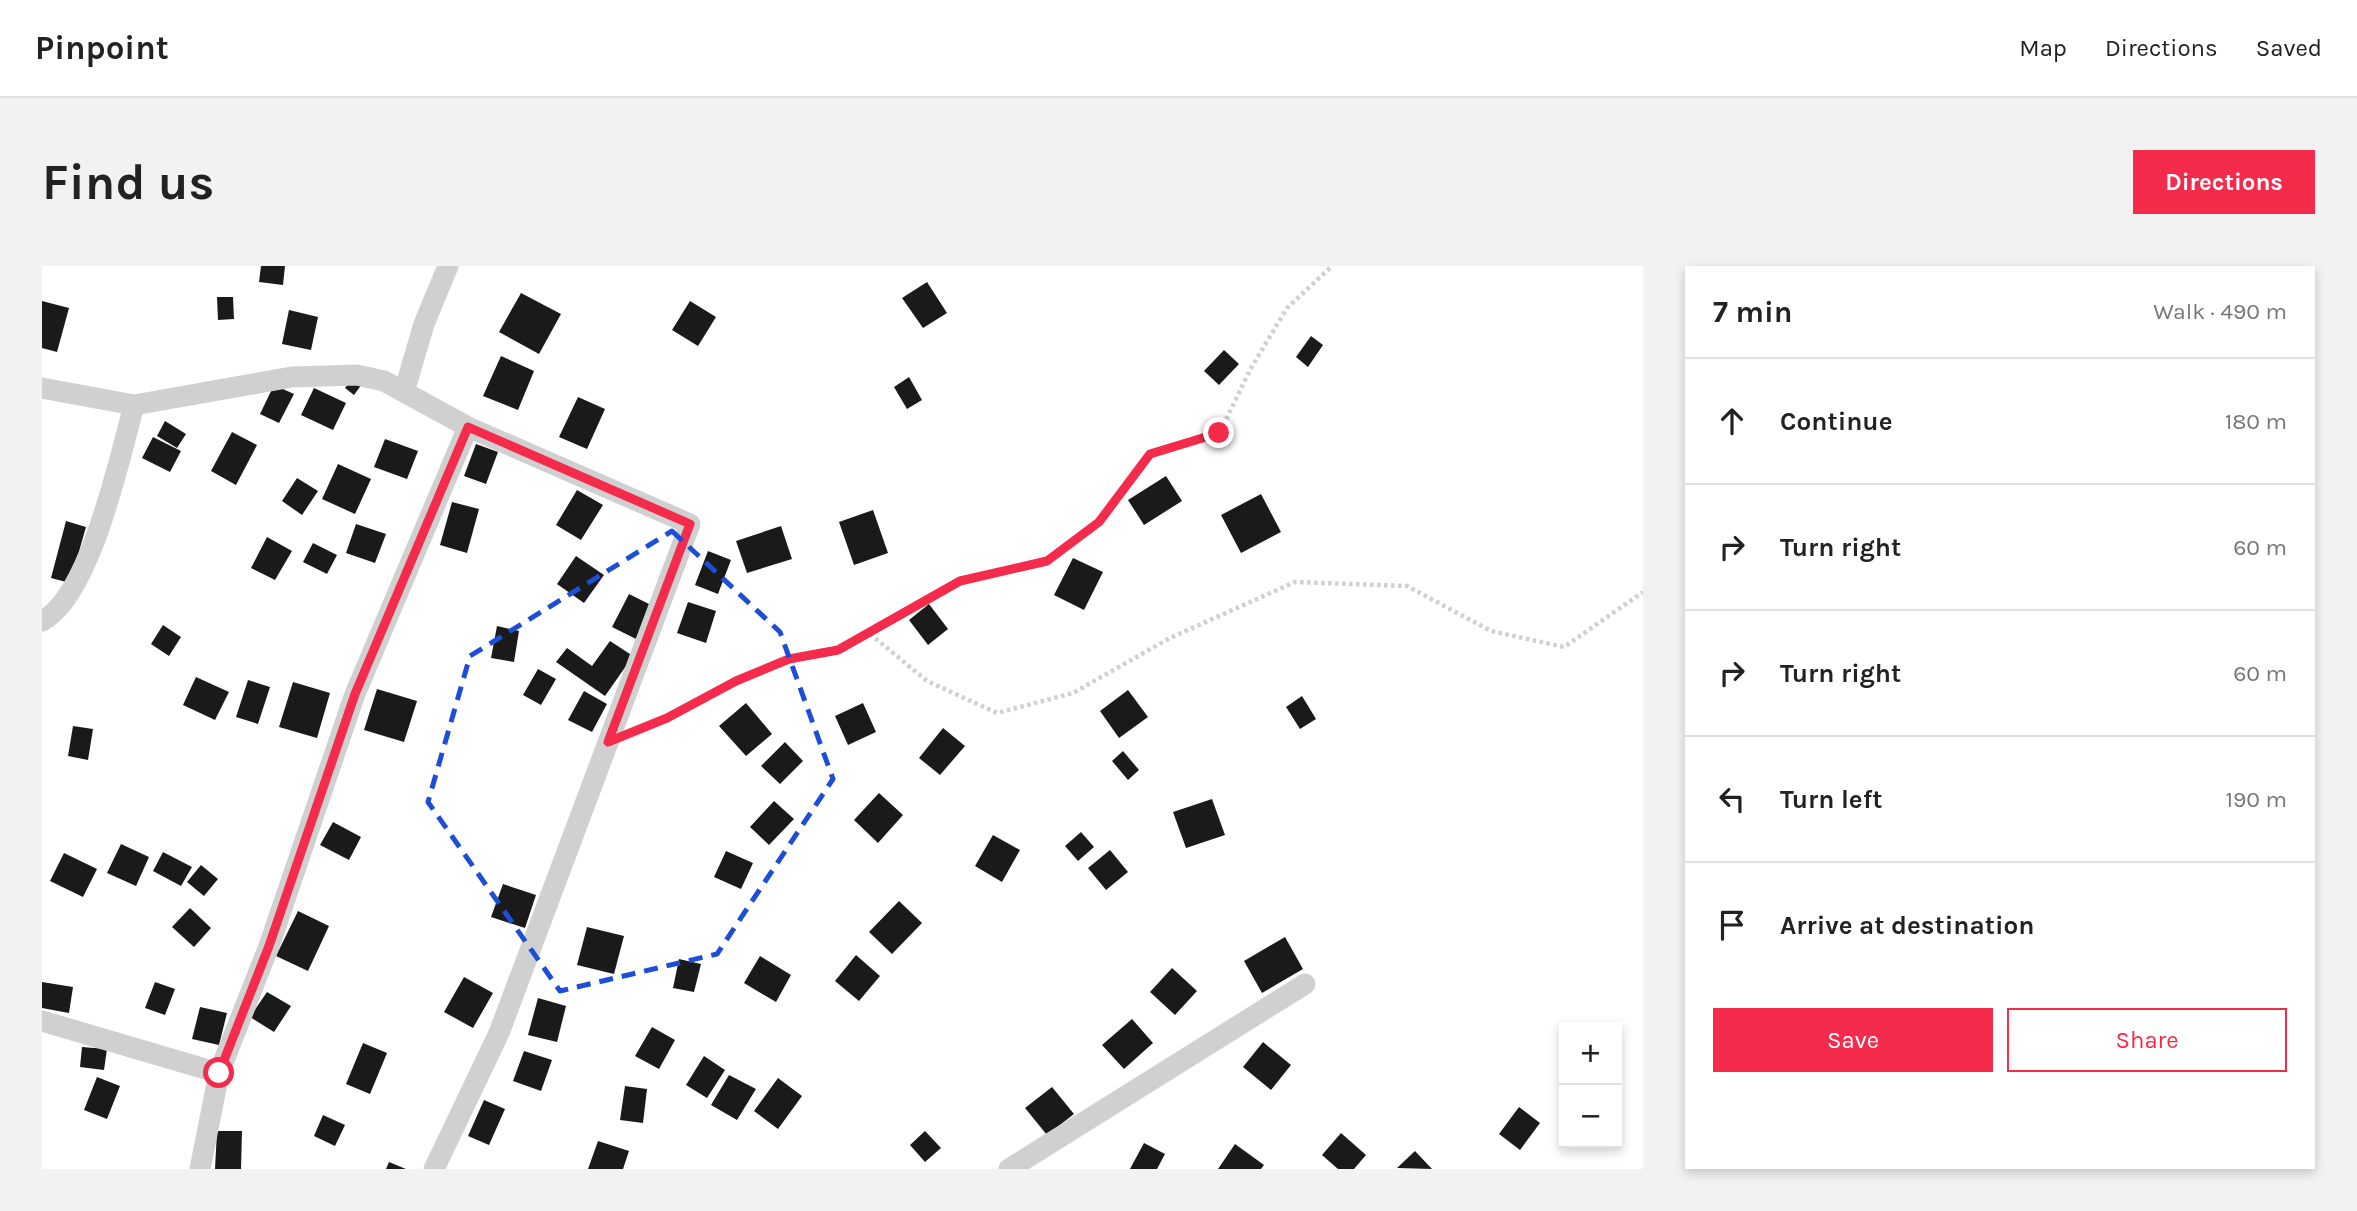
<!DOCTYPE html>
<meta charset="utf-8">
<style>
:root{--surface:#fff;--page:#f2f2f2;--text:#222;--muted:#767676;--line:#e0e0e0;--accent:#f42b4b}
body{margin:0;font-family:Karla,sans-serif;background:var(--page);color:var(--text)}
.controls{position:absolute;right:21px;bottom:21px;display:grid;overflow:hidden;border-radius:0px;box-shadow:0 4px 10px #0003}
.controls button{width:63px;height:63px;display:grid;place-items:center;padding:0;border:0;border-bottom:2px solid var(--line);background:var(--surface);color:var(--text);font:35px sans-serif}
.stop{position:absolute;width:21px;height:21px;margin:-16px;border:5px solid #f42b4b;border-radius:50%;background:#fff}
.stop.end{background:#f42b4b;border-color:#fff;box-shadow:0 2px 7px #0008}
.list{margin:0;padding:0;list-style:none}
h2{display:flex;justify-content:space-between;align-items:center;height:91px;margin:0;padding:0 28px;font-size:30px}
h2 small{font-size:23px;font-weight:400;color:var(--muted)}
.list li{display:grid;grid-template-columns:46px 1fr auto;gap:21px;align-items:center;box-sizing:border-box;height:126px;padding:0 28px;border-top:2px solid var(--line)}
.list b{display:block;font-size:26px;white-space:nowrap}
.list em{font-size:23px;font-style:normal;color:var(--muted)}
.actions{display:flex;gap:14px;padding:21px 28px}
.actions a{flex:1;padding:16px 0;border:2px solid var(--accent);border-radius:0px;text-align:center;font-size:24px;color:var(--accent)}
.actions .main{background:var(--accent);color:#fff}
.icon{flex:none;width:38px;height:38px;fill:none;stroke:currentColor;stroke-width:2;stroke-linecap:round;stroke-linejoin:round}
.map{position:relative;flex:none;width:1601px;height:903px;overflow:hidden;border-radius:0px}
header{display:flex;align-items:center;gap:42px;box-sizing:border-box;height:98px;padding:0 35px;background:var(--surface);border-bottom:2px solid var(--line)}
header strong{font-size:33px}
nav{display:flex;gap:38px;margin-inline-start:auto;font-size:24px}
.intro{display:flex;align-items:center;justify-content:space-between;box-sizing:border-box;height:168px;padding:0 42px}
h1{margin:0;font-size:49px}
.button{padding:18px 32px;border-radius:0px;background:var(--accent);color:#fff;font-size:24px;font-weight:700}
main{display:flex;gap:42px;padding:0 42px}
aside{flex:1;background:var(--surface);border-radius:0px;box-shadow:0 4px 10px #0003}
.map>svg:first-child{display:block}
.building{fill:#1a1a1a}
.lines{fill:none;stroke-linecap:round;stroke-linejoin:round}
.path{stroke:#d0d0d0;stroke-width:4.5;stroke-dasharray:3.5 3.5;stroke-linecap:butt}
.minor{stroke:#d0d0d0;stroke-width:21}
.route{stroke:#f42b4b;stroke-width:9}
.marked{fill:none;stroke:#1d4ed8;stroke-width:5;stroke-dasharray:14 9;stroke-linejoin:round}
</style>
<header>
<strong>Pinpoint</strong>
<nav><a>Map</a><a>Directions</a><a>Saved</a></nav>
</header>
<div class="intro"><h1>Find us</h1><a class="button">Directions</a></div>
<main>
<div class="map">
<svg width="1601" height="903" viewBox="0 0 1601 903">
<rect width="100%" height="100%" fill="#fff"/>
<path class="building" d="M219,0h24l-2,19 -24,-3z
M885,16l20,31 -24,15 -21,-30z
M479,27l40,21 -22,40 -40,-22z
M175,31h16l1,22 -16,1z
M0,35l27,7 -12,44 -15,-4z
M648,35l26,16 -18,29 -26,-16z
M247,44l29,7 -7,33 -29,-6z
M1269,70l12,9 -15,22 -12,-10z
M1182,84l15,14 -20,21 -15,-14z
M459,90l33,15 -16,39 -35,-14z
M312,111l8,7 -8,11 -9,-7z
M867,111l13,23 -15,9 -13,-22z
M232,119l20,9 -15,29 -19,-9z
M272,122l32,15 -13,27 -32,-15z
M536,131l27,12 -18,40 -28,-12z
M123,155l21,13 -9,14 -20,-12z
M190,166l25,13 -21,40 -25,-14z
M111,171l28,14 -11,21 -28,-14z
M343,173l33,12 -11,28 -33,-12z
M434,178l22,8 -12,32 -22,-8z
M296,198l33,15 -16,35 -33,-15z
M1124,210l16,25 -38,24 -16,-25z
M255,212l21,13 -16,24 -20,-14z
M535,224l26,15 -22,35 -25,-15z
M1219,228l20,38 -40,21 -20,-38z
M410,236l27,7 -12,44 -27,-8z
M831,244l15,43 -34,12 -15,-43z
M24,255l20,6 -16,56 -19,-5z
M314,258l30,10 -11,29 -29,-10z
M739,260l11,33 -45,14 -11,-32z
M225,271l25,14 -17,29 -24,-12z
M271,277l24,12 -10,19 -24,-12z
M666,285l23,9 -13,34 -23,-9z
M534,290l28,19 -20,28 -27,-19z
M1031,292l30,14 -19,38 -30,-15z
M587,328l24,12 -17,33 -24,-12z
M646,336l28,9 -10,32 -29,-10z
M887,338l19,25 -20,16 -19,-25z
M121,359l18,12 -12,19 -18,-12z
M455,360l22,5 -5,31 -23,-4z
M568,375l23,15 -28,40 -49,-34 11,-14 25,18z
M496,403l18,10 -15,26 -18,-10z
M154,411l33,15 -14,28 -32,-15z
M206,414l22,7 -12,37 -22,-7z
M251,416l37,11 -13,45 -38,-11z
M335,423l40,12 -13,41 -40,-12z
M1086,424l20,27 -29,21 -19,-27z
M542,425l23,13 -15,28 -24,-12z
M1260,430l14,23 -16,10 -14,-22z
M704,437l26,31 -26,22 -27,-30z
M821,437l13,29 -28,13 -13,-29z
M31,460l20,3 -5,31 -20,-4z
M901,462l22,18 -25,29 -21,-17z
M743,476l18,19 -23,23 -19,-18z
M1081,485l16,19 -11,10 -16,-19z
M837,527l24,22 -25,28 -24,-23z
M1170,533l13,36 -39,13 -13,-36z
M732,535l20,18 -25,26 -19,-18z
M291,556l28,15 -12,23 -29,-15z
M1039,566l13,15 -16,14 -13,-15z
M951,569l27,15 -18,32 -27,-16z
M79,578l28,13 -13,29 -29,-13z
M1068,584l18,22 -22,18 -18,-22z
M684,585l27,12 -12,26 -27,-12z
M121,586l29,15 -11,19 -28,-15z
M22,587l33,16 -14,28 -33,-16z
M159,599l17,14 -14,17 -17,-14z
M461,618l33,11 -11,33 -34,-11z
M857,635l23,22 -30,31 -23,-22z
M148,642l21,20 -17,19 -22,-20z
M256,645l31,15 -21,45 -32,-15z
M545,661l37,9 -10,38 -37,-9z
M1243,671l18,32 -41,24 -18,-32z
M814,689l24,21 -21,25 -24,-20z
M718,690l31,19 -15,27 -32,-19z
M637,693l22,5 -7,28 -21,-4z
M1130,702l25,23 -22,24 -25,-23z
M422,711l29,16 -20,35 -29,-16z
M0,716l31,5 -4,26 -27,-5z
M113,716l20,7 -10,26 -20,-7z
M225,726l24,14 -17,26 -24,-15z
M496,732l28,8 -9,36 -29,-7z
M158,741l27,6 -8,32 -27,-6z
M1090,753l21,24 -29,26 -22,-24z
M610,761l23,13 -16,29 -24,-13z
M1221,776l28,23 -20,25 -28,-23z
M321,777l24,10 -17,41 -24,-10z
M40,781l25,2 -3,21 -24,-3z
M482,785l28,9 -11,31 -28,-10z
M662,790l21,14 -18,28 -21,-13z
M687,809l27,14 -19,31 -26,-15z
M55,811l23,9 -13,33 -23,-9z
M736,812l24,18 -24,33 -24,-18z
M583,820l22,3 -4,34 -23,-3z
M1010,821l22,27 -27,21 -22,-27z
M442,834l21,9 -16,36 -21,-9z
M1477,841l21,16 -20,27 -21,-16z
M281,849l22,10 -10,21 -21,-10z
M175,865h25l-1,38h-26z
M883,865l16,17 -16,14 -15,-17z
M1299,867l25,22 -12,14h-16l-16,-14z
M556,875l31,10 -6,18h-35z
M1102,877l21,11 -8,15h-27z
M1193,878l29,21 -3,4h-43z
M1373,885l17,18 -35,-1z
M347,896l17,7h-20z"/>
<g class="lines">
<path class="path" d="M828,368l57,47 70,32 76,-20 97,-55 125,-56 112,4 84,45 73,16 79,-55
M595,465l30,-13 68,-37 54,-22 49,-9 122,-69 87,-20 52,-39 51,-68 69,-20 31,-64 37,-62 45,-42"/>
<path class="minor" d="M0,122l92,17 158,-28 65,-2 27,6 84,46 222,97 -191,509 -65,136
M362,126l20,-68 24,-58
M0,355c48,-24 78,-164 92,-216
M0,755l177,52
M158,903l19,-96 50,-127 86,-252 113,-267
M967,903l296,-185"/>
</g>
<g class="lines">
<path class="route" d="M177,807l50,-127 86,-252 113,-267 222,97 -82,218 59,-24 69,-37 53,-22 49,-9 122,-69 87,-20 52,-39 51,-68 69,-21"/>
</g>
<path class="marked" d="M630,265l108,101 53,147 -116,175 -157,37 -132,-189 42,-146z"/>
</svg>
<div class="controls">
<button>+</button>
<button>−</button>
</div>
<div class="stop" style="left:177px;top:807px"></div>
<div class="stop end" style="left:1177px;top:167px"></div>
</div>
<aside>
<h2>7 min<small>Walk · 490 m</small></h2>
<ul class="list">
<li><svg class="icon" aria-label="ahead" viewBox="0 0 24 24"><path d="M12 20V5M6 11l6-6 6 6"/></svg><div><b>Continue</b></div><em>180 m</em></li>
<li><svg class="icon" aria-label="right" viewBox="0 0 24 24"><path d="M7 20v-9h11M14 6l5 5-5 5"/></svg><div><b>Turn right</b></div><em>60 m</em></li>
<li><svg class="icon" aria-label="right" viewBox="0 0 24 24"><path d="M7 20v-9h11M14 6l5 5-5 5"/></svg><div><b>Turn right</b></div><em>60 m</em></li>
<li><svg class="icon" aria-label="left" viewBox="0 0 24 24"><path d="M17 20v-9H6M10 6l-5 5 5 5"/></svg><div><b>Turn left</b></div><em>190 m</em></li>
<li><svg class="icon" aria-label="arrive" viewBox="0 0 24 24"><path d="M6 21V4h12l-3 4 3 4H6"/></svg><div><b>Arrive at destination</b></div></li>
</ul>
<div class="actions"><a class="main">Save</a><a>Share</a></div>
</aside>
</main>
